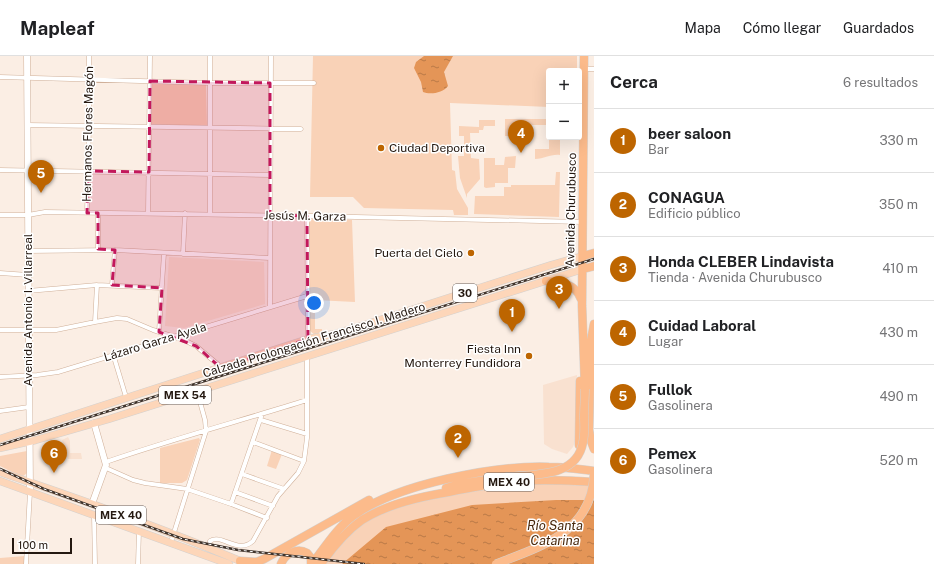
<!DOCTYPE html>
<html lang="es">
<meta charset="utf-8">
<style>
:root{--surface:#fff;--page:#f6f6f6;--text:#202124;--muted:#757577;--line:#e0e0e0;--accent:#bd6500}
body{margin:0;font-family:"Public Sans",sans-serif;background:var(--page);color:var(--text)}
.controls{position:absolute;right:12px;top:12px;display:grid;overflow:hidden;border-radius:4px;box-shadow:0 4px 16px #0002}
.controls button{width:36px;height:36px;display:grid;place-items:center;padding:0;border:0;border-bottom:1px solid var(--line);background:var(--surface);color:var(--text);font:20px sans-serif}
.scale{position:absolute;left:12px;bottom:10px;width:60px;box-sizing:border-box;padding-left:4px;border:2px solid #241810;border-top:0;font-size:11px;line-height:14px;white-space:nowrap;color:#241810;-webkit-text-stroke:3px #fff;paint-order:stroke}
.you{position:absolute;left:314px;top:247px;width:14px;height:14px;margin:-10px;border:3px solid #fff;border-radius:50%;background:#1a73e8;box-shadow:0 0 0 6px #1a73e833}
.badge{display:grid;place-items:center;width:26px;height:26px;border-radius:50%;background:var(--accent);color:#fff;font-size:13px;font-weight:700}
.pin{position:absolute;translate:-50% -33px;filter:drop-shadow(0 1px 2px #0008)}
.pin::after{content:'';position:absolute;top:21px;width:14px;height:12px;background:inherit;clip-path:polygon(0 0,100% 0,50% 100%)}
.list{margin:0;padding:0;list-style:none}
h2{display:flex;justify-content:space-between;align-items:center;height:52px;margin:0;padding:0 16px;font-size:17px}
h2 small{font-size:13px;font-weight:400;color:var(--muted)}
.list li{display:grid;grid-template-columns:26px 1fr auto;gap:12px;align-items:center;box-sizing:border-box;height:64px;padding:0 16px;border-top:1px solid var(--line)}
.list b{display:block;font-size:15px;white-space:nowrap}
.list p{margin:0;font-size:13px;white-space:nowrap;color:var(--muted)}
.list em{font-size:13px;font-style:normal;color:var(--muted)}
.map{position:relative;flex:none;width:594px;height:508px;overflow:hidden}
header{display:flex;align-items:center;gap:24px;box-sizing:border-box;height:56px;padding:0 20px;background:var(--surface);border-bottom:1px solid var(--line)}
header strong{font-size:19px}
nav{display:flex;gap:22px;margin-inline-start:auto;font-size:14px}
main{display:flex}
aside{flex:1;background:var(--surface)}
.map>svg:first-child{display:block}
.built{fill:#f9e1d0}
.green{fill:#f9d2b7}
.water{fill:url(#water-ripples)}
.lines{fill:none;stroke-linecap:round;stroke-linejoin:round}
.street-casing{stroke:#d0b099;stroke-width:5}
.secondary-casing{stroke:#d0b099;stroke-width:7}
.primary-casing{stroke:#d3d1cf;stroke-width:8}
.highway-casing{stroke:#d3d1cf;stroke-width:9}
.street{stroke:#fff;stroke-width:4}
.secondary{stroke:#fff;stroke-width:6}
.primary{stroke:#fdd6b9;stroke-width:7}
.highway{stroke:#fcbb8b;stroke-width:8}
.rail-casing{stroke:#3f332b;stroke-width:2.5}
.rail{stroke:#fff;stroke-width:1;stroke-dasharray:3;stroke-linecap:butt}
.highway-bridge-casing{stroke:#d3d1cf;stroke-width:9;stroke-linecap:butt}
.highway-bridge{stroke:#fcbb8b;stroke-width:8}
.marked{fill:#c2185b;fill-opacity:0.2;stroke:#c2185b;stroke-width:3;stroke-dasharray:8 5;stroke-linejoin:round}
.poi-dot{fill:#bd6500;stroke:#fff;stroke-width:1.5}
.labels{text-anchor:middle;stroke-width:3;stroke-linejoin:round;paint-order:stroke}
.shield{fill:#fff;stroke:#665d58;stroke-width:1}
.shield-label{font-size:11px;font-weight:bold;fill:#241810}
.street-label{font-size:12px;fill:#241810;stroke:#fff}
.poi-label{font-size:12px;fill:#241810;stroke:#fff;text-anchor:end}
.water-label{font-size:13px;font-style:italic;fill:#49290e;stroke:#fff}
</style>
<header>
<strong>Mapleaf</strong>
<nav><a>Mapa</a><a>Cómo llegar</a><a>Guardados</a></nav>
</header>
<main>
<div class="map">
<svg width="594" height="508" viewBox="0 0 594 508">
<defs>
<pattern id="water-ripples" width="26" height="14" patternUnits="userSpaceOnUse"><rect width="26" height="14" fill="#e49557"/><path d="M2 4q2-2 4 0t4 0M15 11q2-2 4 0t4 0" fill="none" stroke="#b97947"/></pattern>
</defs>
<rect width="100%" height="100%" fill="#fbeee4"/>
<path class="built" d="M169,201l95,5 1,42 -81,24 -19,-2z
M577,319l-1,64 -3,8 -6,7 -15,-5 -8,-5 -1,-59z
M68,381l2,4v12h11l1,6h-14l-6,-19z"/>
<path class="green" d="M313,0h264v15h-28v36l-99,-4 2,67 3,1 2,18 11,19v7h-14l-1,-5 -89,-2 -11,-11h-43z
M152,28l54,1 1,41 -56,-2z
M505,63h44v18h11v18c-10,-1 -15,4 -25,4v-10h14v-24h-36v11h-8z
M479,64h16v6h-11l-1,4h-4v3h-9l1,25 8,1 1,20 -13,15v4l-7,-20 -2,-22h6v-20h-5v-10l20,1z
M516,100l-1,12h-7v15h-13v4l-9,1 -2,-1v-29h11v7h9l1,-8z
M556,116h4l-1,45 -85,-3 1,-18h29v-9h7v-2h44z
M312,163l40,1 3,82 -40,-2v29h7v4l-7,2 -6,-5v-107z
M199,382l1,2 -13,40 -5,3h-22v-35z
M272,394l10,4 -6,15 -9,-3z
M27,395v22l-5,4 -22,-11v-10z
M594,426v82h-272l37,-39 25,-12 25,-10 90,-19z
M25,500v8h-25v-6z"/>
<path class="water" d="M424,0h29l-9,16 4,14c-5,7 -18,9 -25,6l-2,-10 -7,-14 2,-6z
M556,444h38v64h-252l44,-37 86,-22z"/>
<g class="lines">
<defs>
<path id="street" d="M584,13h10
M0,21l210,6h104
M27,69l274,4
M0,114l270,5
M87,157l2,-87v-70
M148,157l2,-157
M210,158v-158
M0,159h28l17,-3 267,4 271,6
M307,160l1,123
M98,193v-36
M28,195l87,-1 155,8
M183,198l2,-41
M0,217l28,2
M112,229l3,-35
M28,235l69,-6 65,3
M270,251l1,-251
M95,266l2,-37
M0,274h56l39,-8 22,-4 10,1 26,11 31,10 12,6 25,21
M159,276l5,-79
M113,298l13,43
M0,321l37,-2 21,-3 249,-76
M0,355l29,-4
M261,364l46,14
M253,386l51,19
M106,406c66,-23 134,-41 201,-62
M106,412l27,12 12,3 42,6 44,15 36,14
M242,418l42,15
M235,436l38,14
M231,448l31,-90
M94,459l1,49
M171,486l35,-111 -1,-11 -8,-29
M209,491l1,-6c12,-8 28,14 43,0l25,-45 20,-23 6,-12 3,-23v-81
M26,508l4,-72
M138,508l1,-33"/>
<path id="secondary" d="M27,0l3,436
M92,448l14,-39 -12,-42"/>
<path id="primary" d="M0,383l308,-100 26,-5 24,-7 193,-62 32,-9
M0,392l36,-8 73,-21 474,-150
M0,416c83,28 165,57 245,91
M0,425l229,83"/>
<path id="highway" d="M584,0l-2,250 3,83
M583,200l11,-3
M583,213l11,-3
M546,225c15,1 29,2 35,18
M594,268l-3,17 -2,89 2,11 3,8
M579,389l1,-64
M446,432l13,-4 47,-7
M240,505l17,1 7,-3 105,-59
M281,508c4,-10 16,-17 26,-11l4,5v6
M312,508c13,-17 25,-36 41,-48 43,-32 143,-51 196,-49 15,0 30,2 45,4
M321,508c12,-17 24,-32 41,-44 26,-16 57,-23 87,-28 25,-5 50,-10 75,-11 23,-2 47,0 70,1"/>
</defs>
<use href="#street" class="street-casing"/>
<use href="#secondary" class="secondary-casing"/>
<use href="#primary" class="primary-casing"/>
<use href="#highway" class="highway-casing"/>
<use href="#street" class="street"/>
<use href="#secondary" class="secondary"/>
<use href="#primary" class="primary"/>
<use href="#highway" class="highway"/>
<defs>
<path id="rail" d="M0,389l594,-186
M0,413l44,20 139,50 55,11 126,14"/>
</defs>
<use href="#rail" class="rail-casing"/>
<use href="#rail" class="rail"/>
<defs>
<path id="highway-bridge" d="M506,421c28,-3 71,1 77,-35 2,-9 1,-17 1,-25 0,-10 1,-19 1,-28
M496,508c46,-18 96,-32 98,-90"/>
</defs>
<use href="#highway-bridge" class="highway-bridge-casing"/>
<use href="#highway-bridge" class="highway-bridge"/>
</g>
<path class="marked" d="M150,25l120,2v132l37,1 1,123 -87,29 -25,-22 -37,-14 3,-44 -50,-3 3,-35 -17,-1v-36h-11l1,-42 61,1z"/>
<g class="poi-dot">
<circle cx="381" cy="92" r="4"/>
<circle cx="471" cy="197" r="4"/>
<circle cx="529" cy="300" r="4"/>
</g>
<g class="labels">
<g class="shield">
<rect x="453" y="228" width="24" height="18" rx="3"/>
<rect x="159" y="330" width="52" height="18" rx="3"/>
<rect x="484" y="417" width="50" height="18" rx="3"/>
<rect x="96" y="450" width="50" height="18" rx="3"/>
</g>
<g class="shield-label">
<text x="465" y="241">30</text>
<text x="185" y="343">MEX 54</text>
<text x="509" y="430">MEX 40</text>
<text x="121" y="463">MEX 40</text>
</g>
<g class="street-label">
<text transform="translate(88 78) rotate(-89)" y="4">Hermanos Flores Magón</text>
<text transform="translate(571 154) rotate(-89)" y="4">Avenida Churubusco</text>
<text transform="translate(305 160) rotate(1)" y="4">Jesús M. Garza</text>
<text transform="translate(28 254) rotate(-90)" y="4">Avenida Antonio I. Villarreal</text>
<text transform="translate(314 284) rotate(-17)" y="4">Calzada Prolongación Francisco I. Madero</text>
<text transform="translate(155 286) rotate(-17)" y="4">Lázaro Garza Ayala</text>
</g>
<g class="poi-label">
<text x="389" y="96" text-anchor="start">Ciudad Deportiva</text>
<text x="463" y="201">Puerta del Cielo</text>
<text x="521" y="297">Fiesta Inn<tspan x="521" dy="14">Monterrey Fundidora</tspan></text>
</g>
<g class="water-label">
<text x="555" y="474">Río Santa<tspan x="555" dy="15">Catarina</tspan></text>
</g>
</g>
</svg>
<div class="controls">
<button>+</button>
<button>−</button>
</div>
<div class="scale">100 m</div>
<div class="you"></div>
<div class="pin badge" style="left:512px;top:276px">1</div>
<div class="pin badge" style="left:458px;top:402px">2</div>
<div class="pin badge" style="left:559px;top:253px">3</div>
<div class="pin badge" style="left:521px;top:97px">4</div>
<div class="pin badge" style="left:41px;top:137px">5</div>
<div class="pin badge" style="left:54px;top:417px">6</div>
</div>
<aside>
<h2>Cerca<small>6 resultados</small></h2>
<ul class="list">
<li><span class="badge">1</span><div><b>beer saloon</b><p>Bar</p></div><em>330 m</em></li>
<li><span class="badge">2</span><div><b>CONAGUA</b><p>Edificio público</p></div><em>350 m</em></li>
<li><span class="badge">3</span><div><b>Honda CLEBER Lindavista</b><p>Tienda · Avenida Churubusco</p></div><em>410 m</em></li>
<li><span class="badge">4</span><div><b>Cuidad Laboral</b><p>Lugar</p></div><em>430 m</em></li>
<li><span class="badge">5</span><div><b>Fullok</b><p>Gasolinera</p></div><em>490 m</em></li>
<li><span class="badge">6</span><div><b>Pemex</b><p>Gasolinera</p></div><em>520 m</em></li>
</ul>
</aside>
</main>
